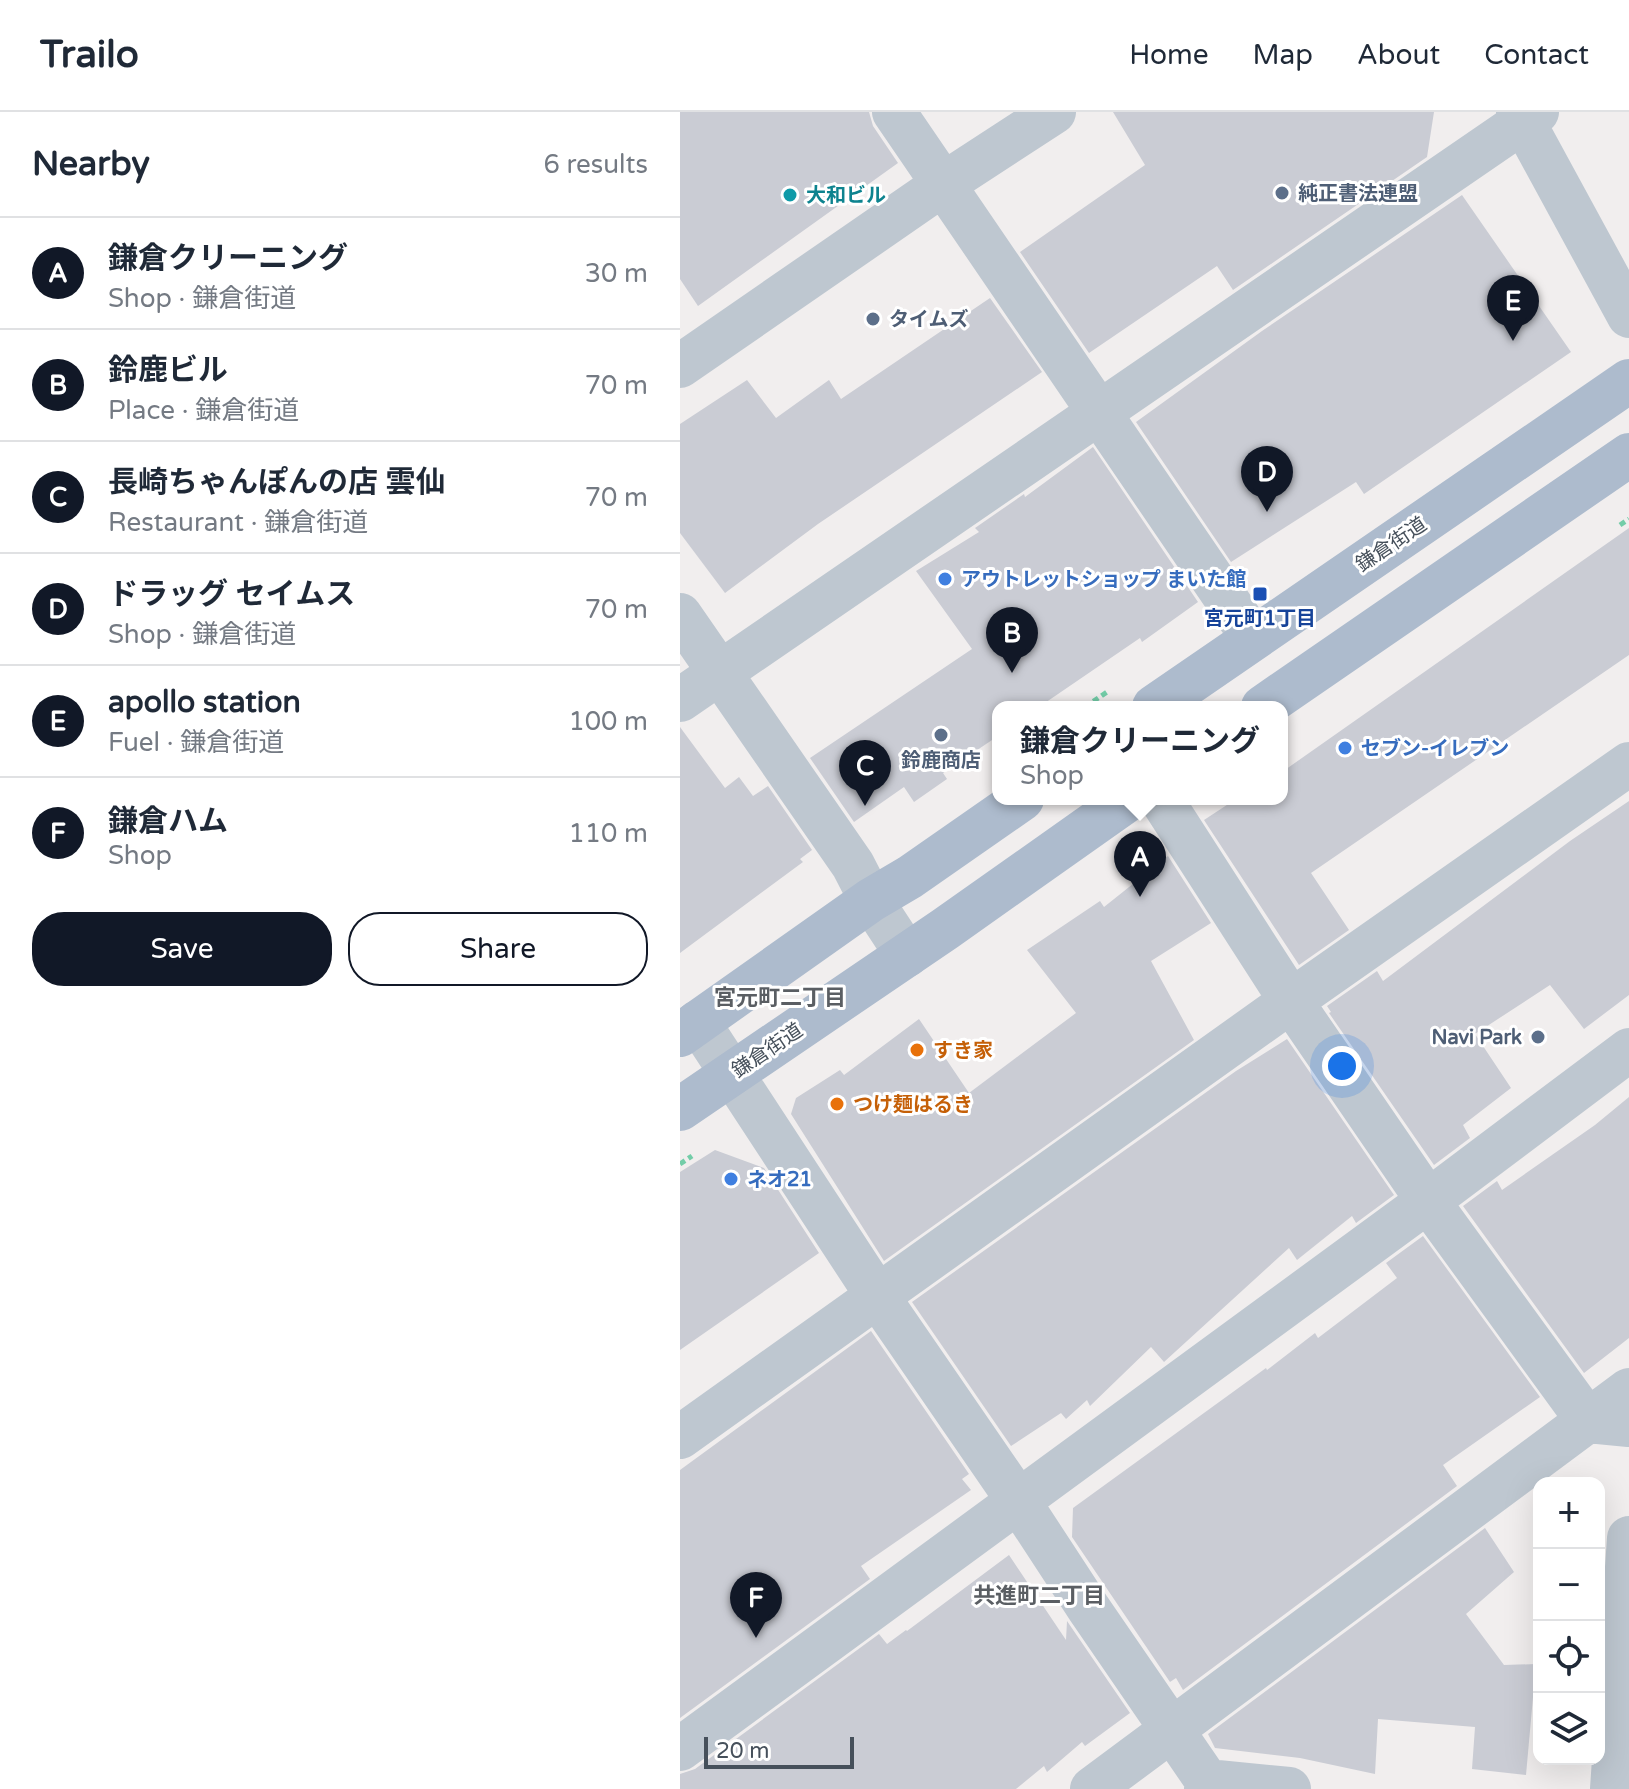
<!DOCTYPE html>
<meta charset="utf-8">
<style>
:root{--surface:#fff;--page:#f6f6f7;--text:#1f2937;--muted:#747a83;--line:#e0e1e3;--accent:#111827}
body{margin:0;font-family:"Varela Round","Noto Sans JP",sans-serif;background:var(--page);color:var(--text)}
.controls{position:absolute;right:24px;bottom:24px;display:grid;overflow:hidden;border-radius:16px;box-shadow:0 8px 32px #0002}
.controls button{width:72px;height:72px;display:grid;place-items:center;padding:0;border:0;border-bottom:2px solid var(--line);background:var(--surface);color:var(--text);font:40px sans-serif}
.scale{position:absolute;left:24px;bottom:20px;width:150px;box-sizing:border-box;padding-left:8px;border:4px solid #46505b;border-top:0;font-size:22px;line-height:28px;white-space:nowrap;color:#46505b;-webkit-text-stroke:6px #fff;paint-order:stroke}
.you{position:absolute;left:662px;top:954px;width:28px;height:28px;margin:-20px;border:6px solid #fff;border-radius:50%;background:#1a73e8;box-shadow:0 0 0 12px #1a73e833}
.badge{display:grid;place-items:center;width:52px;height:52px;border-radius:50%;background:var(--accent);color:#fff;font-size:26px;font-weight:700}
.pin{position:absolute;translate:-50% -66px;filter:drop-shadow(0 2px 4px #0008)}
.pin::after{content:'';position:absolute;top:42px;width:28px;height:24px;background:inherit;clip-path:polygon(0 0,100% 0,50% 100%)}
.popup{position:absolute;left:312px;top:589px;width:296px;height:104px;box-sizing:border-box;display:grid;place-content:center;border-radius:16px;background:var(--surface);filter:drop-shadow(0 2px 6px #0005);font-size:26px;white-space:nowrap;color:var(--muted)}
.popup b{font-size:30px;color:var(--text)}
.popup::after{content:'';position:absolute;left:50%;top:100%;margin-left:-16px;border:16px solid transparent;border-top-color:var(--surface)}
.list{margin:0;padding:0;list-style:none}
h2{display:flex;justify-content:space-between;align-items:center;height:104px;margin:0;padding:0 32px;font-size:34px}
h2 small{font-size:26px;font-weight:400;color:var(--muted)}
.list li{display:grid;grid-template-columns:52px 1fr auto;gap:24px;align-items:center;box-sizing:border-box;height:112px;padding:0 32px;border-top:2px solid var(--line)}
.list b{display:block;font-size:30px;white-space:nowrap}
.list p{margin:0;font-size:26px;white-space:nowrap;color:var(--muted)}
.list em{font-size:26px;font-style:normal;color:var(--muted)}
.actions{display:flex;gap:16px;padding:24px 32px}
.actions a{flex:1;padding:18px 0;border:2px solid var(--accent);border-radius:32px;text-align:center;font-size:28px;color:var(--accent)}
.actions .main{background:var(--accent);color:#fff}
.icon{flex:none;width:44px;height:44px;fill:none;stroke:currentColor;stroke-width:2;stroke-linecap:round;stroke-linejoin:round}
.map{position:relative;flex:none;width:949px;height:1677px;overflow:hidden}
header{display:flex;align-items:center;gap:48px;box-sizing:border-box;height:112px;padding:0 40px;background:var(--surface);border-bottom:2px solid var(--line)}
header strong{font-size:38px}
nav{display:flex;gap:44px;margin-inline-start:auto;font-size:28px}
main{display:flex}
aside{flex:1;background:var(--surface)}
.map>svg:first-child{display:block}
.building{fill:#caccd4}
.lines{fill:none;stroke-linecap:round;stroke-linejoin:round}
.path{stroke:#73cda8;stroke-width:5;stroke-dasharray:6 4;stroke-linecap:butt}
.minor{stroke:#bec7d0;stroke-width:44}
.major{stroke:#adbbcd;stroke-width:44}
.service-dot{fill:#5c6f8a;stroke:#fff;stroke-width:3}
.culture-dot{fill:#0f9aa8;stroke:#fff;stroke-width:3}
.shop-dot{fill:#3f7fe0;stroke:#fff;stroke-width:3}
.transit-dot{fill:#1a4fb4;stroke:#fff;stroke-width:3}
.food-dot{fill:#e8710a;stroke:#fff;stroke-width:3}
.labels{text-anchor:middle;stroke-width:6;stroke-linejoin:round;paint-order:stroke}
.service-label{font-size:20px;font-weight:bold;fill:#4e5e75;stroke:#fff;text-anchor:start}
.culture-label{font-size:20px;font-weight:bold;fill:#0d838f;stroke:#fff;text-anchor:start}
.street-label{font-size:20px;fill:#46505b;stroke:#fff}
.shop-label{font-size:20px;font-weight:bold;fill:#366cbe;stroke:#fff;text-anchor:start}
.transit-label{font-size:20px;font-weight:bold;fill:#164399;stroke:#fff}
.food-label{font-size:20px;font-weight:bold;fill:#c56008;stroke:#fff;text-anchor:start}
.neighbourhood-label{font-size:22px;font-weight:bold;fill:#5a5e63;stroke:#fff}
</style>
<header>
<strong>Trailo</strong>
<nav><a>Home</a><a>Map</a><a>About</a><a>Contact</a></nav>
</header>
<main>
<aside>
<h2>Nearby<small>6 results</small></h2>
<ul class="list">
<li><span class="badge">A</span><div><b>鎌倉クリーニング</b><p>Shop · 鎌倉街道</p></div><em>30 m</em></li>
<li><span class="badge">B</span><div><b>鈴鹿ビル</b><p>Place · 鎌倉街道</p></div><em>70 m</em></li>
<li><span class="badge">C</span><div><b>長崎ちゃんぽんの店 雲仙</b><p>Restaurant · 鎌倉街道</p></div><em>70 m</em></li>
<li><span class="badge">D</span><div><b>ドラッグ セイムス</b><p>Shop · 鎌倉街道</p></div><em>70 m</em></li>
<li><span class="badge">E</span><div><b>apollo station</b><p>Fuel · 鎌倉街道</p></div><em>100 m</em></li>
<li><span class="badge">F</span><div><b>鎌倉ハム</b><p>Shop</p></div><em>110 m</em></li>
</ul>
<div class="actions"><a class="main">Save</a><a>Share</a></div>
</aside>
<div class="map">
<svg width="949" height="1677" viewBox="0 0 949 1677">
<rect width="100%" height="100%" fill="#f1eeee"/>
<path class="building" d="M0,0h189l4,14 25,37 -200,143 -18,-27z
M433,0h321l-7,45 -194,133 -16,-24 -128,87 -69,-101 125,-87z
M782,83l109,157 -207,142 -8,-12 -125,80 -95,-140 126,-91z
M310,186l52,74 -224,152 -93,69 -45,-60v-109l67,-44 29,38 53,-38 12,19z
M413,335l105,155 -56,40 -2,-4 -101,69h-41v29l-55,37 4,6 -33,23 -10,-15 -50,35 -44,-64 162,-109 -56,-78 63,-39 -4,-4 49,-34 1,3z
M949,416v127l-318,218 38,57 -50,35 -95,-145 32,-21h46v-27z
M0,615l45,61 14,-11 14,19 15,-10 44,64 -12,9 3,3 -123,91z
M949,689v194l-45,34 -34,-44 -75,49 36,54 -48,37 7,13 -36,27 -105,-152 2,-1 -4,-6 50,-35 6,10 187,-140z
M488,744l43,67 -60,38 43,79 -310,221 -93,-147 5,-16 44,-28 4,5 75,-56 50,74 107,-80 -49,-63 73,-49 4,6z
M607,927l107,156 -38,28 -4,-7 -55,44 -8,-12 -125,114 -13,-15 -61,59 -3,-6 -21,19 -5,-6 -50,33 -99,-144 324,-231z
M949,985v241l-45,35 -121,-167 34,-25 5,9 93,-65z
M35,1038l49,18 55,85 -139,97v-178z
M743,1124l117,161 -97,68 14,21 -274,204 -7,-12 -6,4 -98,-145 1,-29 193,-140 1,2 48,-37 3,5 79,-60 -11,-15z
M191,1219l98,143 -7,5 9,11 -110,76 9,13 -190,139v-248z
M805,1416l29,44 -48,42 38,51 32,-1 -10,111 -54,-6 3,-42 -97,-8 -3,55 -75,-16 -85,-10 -7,-14z
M329,1443l57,85 1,-19 63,92 -45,33 -3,-4 -35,30 -3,-6 -28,23h-336v-15l15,-5 184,-135 8,10 19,-14 1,1z"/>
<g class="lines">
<path class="path" d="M940,413l9,-6
M405,595l22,-15
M0,1052l12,-8"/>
<path class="minor" d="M214,0l359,526
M838,0l111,204
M0,254l262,-181 112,-73
M0,503l173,250 18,35 36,55
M0,588l857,-588
M481,687l130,202 137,200 160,220 41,4
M18,910l180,275 141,205 70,107 118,172 -1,8
M0,1325l611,-436 338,-237
M0,1637l748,-548 201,-151
M527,1669l82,8
M412,1677l537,-399
M932,1677l17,-251"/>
<path class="major" d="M474,595l475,-326
M583,595l366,-252
M0,923l191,-135 39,-23 112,-78
M0,997l265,-180 184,-130"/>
</g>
<g class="service-dot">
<circle cx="602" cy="81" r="8"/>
<circle cx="193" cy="207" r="8"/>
<circle cx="261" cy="623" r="8"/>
<circle cx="858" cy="925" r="8"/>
</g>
<circle class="culture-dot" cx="110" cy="83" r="8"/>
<g class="shop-dot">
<circle cx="265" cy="467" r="8"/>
<circle cx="665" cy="636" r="8"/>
<circle cx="51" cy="1067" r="8"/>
</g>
<rect class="transit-dot" x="572" y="474" width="16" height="16" rx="4"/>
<g class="food-dot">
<circle cx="237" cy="938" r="8"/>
<circle cx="157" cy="992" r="8"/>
</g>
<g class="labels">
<g class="service-label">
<text x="618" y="88">純正書法連盟</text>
<text x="209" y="214">タイムズ</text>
<text x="261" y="655" text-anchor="middle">鈴鹿商店</text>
<text x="842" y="932" text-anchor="end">Navi Park</text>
</g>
<g class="culture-label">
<text x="126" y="90">大和ビル</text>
</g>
<g class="street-label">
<text transform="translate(711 432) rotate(-34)" y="7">鎌倉街道</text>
<text transform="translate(87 938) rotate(-34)" y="7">鎌倉街道</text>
</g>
<g class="shop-label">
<text x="281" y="474">アウトレットショップ まいた館</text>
<text x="681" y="643">セブン-イレブン</text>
<text x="67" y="1074">ネオ21</text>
</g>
<g class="transit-label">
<text x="580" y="513">宮元町1丁目</text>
</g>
<g class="food-label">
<text x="253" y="945">すき家</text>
<text x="173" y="999">つけ麺はるき</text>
</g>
<g class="neighbourhood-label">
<text x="100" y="893">宮元町二丁目</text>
<text x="359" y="1491">共進町二丁目</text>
</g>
</g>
</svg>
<div class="controls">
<button>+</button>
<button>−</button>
<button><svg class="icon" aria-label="locate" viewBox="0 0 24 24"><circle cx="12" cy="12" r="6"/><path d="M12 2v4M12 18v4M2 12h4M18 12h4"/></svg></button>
<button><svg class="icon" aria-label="layers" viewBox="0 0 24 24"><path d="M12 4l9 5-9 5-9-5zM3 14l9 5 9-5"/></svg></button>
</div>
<div class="scale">20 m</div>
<div class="you"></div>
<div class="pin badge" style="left:460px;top:785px">A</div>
<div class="popup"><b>鎌倉クリーニング</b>Shop</div>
<div class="pin badge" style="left:332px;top:561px">B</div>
<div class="pin badge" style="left:185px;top:694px">C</div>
<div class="pin badge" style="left:587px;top:400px">D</div>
<div class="pin badge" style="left:833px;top:229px">E</div>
<div class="pin badge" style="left:76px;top:1526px">F</div>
</div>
</main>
